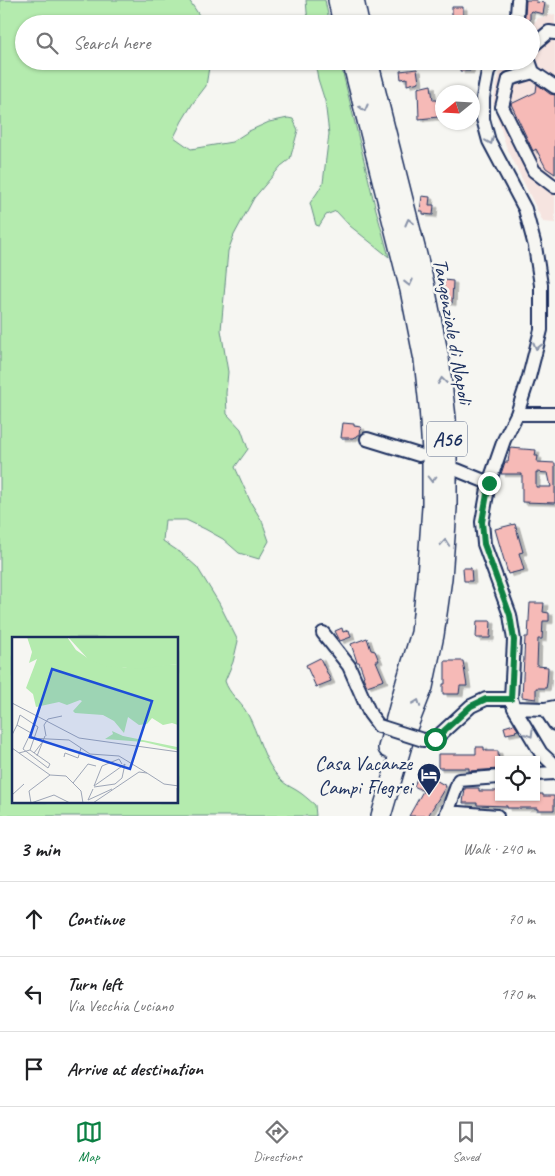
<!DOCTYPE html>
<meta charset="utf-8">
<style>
:root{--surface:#fff;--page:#f6f6f6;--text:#202124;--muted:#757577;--line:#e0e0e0;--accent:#0b8043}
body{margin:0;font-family:Caveat,sans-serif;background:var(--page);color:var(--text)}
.controls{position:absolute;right:15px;bottom:15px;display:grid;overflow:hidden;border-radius:0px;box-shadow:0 1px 4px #0004}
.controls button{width:45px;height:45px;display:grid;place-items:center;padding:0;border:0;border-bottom:1px solid var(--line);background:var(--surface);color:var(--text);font:25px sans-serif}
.compass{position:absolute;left:435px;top:85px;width:45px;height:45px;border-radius:50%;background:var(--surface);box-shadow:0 1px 4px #0004;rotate:252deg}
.stop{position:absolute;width:15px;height:15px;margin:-11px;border:4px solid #0b8043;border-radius:50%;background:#fff}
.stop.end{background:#0b8043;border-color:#fff;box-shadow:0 1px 5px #0008}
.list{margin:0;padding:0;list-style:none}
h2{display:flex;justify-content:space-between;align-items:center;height:65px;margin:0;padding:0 20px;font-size:21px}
h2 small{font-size:16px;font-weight:400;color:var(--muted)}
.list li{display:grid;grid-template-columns:32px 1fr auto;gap:15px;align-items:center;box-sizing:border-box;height:75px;padding:0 20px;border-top:1px solid var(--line)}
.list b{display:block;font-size:19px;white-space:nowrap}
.list p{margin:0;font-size:16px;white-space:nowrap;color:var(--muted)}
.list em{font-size:16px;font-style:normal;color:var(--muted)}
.icon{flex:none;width:28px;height:28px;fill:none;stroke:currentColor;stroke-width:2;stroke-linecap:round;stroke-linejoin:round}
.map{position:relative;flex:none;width:555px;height:816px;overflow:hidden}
.search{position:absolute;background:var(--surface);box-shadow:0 1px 4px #0004;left:15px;right:15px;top:15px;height:55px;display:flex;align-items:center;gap:12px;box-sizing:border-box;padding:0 18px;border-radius:28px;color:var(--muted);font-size:19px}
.sheet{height:290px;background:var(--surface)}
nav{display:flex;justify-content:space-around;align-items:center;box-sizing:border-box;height:70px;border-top:1px solid var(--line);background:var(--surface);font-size:14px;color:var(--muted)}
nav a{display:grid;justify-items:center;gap:2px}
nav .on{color:var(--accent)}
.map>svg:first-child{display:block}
.built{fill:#f6e4e0}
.grass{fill:#b4ebae;stroke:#688d86;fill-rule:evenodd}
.building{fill:#f6bab7;stroke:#1b2f5e;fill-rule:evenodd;filter:url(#shadow)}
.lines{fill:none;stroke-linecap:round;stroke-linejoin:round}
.minor-casing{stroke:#1b2f5e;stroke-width:16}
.highway-casing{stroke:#1b2f5e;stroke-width:22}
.minor{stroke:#f6f6f2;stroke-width:12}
.highway{stroke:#f6f6f2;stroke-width:19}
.minor-bridge-casing{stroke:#1b2f5e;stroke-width:16;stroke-linecap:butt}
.minor-bridge{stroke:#f6f6f2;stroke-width:12}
.oneway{stroke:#8892a8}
.route{stroke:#0b8043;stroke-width:6}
.labels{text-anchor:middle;stroke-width:5;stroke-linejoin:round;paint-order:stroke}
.shield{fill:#f6f6f2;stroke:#5d6b8a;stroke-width:1}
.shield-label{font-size:20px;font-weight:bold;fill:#1b2f5e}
.street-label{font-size:21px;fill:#1b2f5e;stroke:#f6f6f2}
.poi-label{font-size:21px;fill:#1b2f5e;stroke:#f6f6f2;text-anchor:end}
.inset-road{fill:none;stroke:#9ea6b7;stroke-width:1}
.view{fill:#1d4ed8;fill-opacity:0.15;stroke:#1d4ed8;stroke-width:2.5}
.inset-edge{fill:none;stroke:#1b2f5e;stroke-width:2.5}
</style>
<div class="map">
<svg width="555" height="816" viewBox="0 0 555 816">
<defs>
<filter id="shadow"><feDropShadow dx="4" dy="2.5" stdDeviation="0" flood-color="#0004"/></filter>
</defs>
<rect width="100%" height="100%" fill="#f6f6f2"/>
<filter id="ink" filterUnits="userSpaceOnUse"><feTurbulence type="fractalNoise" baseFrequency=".02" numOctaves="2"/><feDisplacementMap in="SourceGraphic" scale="10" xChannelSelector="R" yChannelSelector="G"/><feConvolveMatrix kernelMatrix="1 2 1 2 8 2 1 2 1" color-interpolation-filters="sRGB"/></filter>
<g filter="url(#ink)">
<path class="built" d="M555,14v209l-12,-1 -37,-76 -13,-43 6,-30 7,-12h25v-35l7,-8z"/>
<path class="grass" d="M0,0h189l16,24h-181v37h186l-4,25 -13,17 -11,18 -8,16 17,12 41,-7 17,-11 20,-9 19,-4 5,1 5,11 -8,29 -9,7 -27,32 -20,37 -6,16 -7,79 7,42 -2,21 1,21 14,15 7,20 -13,18 16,36 11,18 7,20 -10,18 -20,-6 -16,-14 -18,-10 -19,-9h-21l-2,21 18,12 16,14 22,36 19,38 -5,21 -8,19c4,13 15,20 22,32 12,21 16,48 33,66 4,5 11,8 16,11 7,4 13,10 19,15l1,11h-316zM178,638v164h-164v-164z
M306,0h19l5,24h-22z
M315,61h25l35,145 14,51 -39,-31 -14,-15 -10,4 -7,11 -3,-1 -6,-22 7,-10 6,-10 6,-49 -4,-33 -7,-22z"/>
<path class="building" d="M526,0h11l-1,2 9,1 -2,11 -12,-3 -1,1v8l-3,4h-5l3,-8z
M452,7h11v16h-11z
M461,61h10l-1,10h-10z
M417,69l2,13 -12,3v-7l-6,1 -1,-8z
M537,84l13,10 5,1v79l-9,-6 -10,-19 -3,2 -22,-47 25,-12z
M431,85l2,15h4v4h5v9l-4,4 -19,2 -1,-31z
M422,196l8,1 -1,8h5l-1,10 -10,-1v-3h-3z
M444,280l9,1 -1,22 -9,-1z
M343,423l11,1v2l7,1 -1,8h-3v2h-3l-1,1h-12z
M510,448l26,2 -1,6h3l-1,6 18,1v40l-33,-1v-28h-21l4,-12h3zM536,472l12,1 3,14h-15z
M515,524l8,28 -4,1 5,17 -16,4 -13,-45z
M463,568h8l1,13h-8z
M530,603h14l-1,9 6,1v8h-6l-1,18h-4l-1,27 11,1 -1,16 -1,5h-10v11l-14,-2 3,-60h3z
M477,621h14l-1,17h-14z
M342,628l1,4 6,-2 2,7 -11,4 -5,-10z
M367,638l4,12 4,1 4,10h-3l8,19 -17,6 -4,-9 1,-1 -5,-14h-2l-6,-18z
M320,658l11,23 -15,6 -10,-22z
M445,661h18l4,25h-7l-1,8h-16v-10h2z
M514,724l4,6 -3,1 1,1 -10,2 -2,-7z
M476,747h8v3h2v1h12l1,18 -30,2v-3h-31v-14h38z
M420,771l26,15 -18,30h-19l14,-25 -9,-5z
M465,788h14v3h20v6h37v-3h7v2h11v14h-17v-2h-30v-2l-30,-1v-2h-14z"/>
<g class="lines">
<defs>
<path id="minor" d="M513,24l4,-9 1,-15
M531,47l18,-15 6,1
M495,61l-7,10 -5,27v21l6,22 36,68 10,37 6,39v45l-12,47 -12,37 -13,26 -15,43 -7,39 2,22 26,71 4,25 -3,59 3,9 27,45 14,13
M529,61l4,11 22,15
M533,72l-24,7 -7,28 32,64 21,16
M517,414h38
M367,439l52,16
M457,470l32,13
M323,633l26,33 21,48 9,12
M514,708l31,1 10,-2
M545,709l10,15
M423,740l12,-1 36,-33 15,-7h25
M536,774l19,-1
M447,812l50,4
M446,816l13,-36 40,-3"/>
<path id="highway" d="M338,0l5,24
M354,0l5,24
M352,61l58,229 14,70 5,46 3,46v55l-5,70 -6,56 -15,49 -18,66
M368,61l57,226 14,71 7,60 1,33v57l-5,70 -8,57 -11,52 -16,41 -26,88"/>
</defs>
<use href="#minor" class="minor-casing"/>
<use href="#highway" class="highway-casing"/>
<use href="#minor" class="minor"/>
<use href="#highway" class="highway"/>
<defs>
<path id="minor-bridge" d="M379,726l44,14"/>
</defs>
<use href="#minor-bridge" class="minor-bridge-casing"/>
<use href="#minor-bridge" class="minor-bridge"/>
</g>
<defs><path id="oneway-chevron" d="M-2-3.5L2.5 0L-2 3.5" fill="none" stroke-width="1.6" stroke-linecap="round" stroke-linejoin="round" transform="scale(1.25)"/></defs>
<g class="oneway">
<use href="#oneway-chevron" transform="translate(364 108) rotate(76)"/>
<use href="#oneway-chevron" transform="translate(490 141) rotate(68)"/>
<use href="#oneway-chevron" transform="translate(409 222) rotate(-104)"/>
<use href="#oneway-chevron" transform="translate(409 283) rotate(76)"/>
<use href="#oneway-chevron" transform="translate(537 346) rotate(104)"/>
<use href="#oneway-chevron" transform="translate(442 381) rotate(-97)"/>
<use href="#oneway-chevron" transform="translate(432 479) rotate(90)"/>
<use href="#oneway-chevron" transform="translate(445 543) rotate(-86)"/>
<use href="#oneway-chevron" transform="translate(417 703) rotate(-69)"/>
<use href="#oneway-chevron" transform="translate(530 734) rotate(59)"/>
</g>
</g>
<g class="lines" filter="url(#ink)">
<path class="route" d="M435,739l36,-33 15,-7h25l3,-59 -4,-25 -26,-71 -2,-22 7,-39"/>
</g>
<defs>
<symbol id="hotel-pin" viewBox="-11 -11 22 30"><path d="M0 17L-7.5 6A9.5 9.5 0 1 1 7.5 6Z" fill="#1b2f5e" stroke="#f6f6f2"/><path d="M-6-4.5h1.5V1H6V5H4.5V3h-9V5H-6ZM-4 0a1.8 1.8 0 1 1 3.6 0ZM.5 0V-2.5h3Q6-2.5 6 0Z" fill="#fff"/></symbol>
</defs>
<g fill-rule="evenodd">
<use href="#hotel-pin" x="415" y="761" width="28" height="38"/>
</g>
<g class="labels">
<rect class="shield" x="427" y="421.5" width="40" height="35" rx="4"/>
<g class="shield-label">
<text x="447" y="446">A56</text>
</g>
<g class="street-label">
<text transform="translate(453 331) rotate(80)" y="7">Tangenziale di Napoli</text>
</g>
<g class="poi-label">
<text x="412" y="770">Casa Vacanze<tspan x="412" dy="24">Campi Flegrei</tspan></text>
</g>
</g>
<g transform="translate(12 637)">
<rect width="166" height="166" fill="#f6f6f2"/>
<path d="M15,0h40l9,13 13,9 37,9 52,-4v61l-6,-2 -9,2 -11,-7 -5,6 -8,1 -11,-8 -4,16 -10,-12 -11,-6 -28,-2 -2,-2 9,-10 -2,-1 -13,5 -8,-3 -23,5 -3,-13 -7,-6 11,-29 -8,4 3,-11zM100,94l11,5 54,11v3l-33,-8 -39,-3 8,-5z" fill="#b4ebae"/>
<path d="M56,0h110v27l-40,5 -32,-3 -17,-6z" fill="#b4ebae"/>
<path class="inset-road" d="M0,66l67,35 100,14M5,88l3,-10 18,12 -8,23 -11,3M0,98l5,-10 14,8M34,99l-2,-11 4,-6 14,-3M17,101l40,2 21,14 29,2 28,17M0,111l38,27M18,113l20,14 -2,4 -25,-19 12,-25M22,116l10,-13M25,119l8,-20M52,120l1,-4 13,5 3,-10M61,146l15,-19 8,2M82,149l8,-20 17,-7 3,5M82,150l21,-3 7,-6 3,-14 -31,22M81,152l-5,11 24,-11M0,158l12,-11M19,166l-2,-12 21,-16 16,1 15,15 2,12M19,166l23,-8 16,8M81,166l46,-31 8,1 17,11 15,2M165,166v-15"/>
<path class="view" d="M40,32l100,32 -22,68 -100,-32z"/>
<rect width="166" height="166" class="inset-edge"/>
</g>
</svg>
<div class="controls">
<button><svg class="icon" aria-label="locate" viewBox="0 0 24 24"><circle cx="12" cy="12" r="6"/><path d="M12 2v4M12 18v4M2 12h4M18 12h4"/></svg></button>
</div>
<svg class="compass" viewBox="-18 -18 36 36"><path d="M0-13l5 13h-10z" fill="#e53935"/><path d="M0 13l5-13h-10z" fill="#757577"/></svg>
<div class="stop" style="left:435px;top:739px"></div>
<div class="stop end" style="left:489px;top:483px"></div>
<div class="search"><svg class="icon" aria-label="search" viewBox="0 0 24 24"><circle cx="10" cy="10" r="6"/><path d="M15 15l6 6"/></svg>Search here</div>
</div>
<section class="sheet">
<h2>3 min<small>Walk · 240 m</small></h2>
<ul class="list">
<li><svg class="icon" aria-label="ahead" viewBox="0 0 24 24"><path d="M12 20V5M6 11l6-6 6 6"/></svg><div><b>Continue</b></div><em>70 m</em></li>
<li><svg class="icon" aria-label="left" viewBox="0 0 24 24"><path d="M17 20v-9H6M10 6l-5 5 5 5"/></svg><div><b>Turn left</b><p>Via Vecchia Luciano</p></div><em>170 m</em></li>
<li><svg class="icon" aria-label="arrive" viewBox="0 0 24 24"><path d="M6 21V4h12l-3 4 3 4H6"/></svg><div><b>Arrive at destination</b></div></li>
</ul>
</section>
<nav>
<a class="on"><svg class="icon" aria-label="map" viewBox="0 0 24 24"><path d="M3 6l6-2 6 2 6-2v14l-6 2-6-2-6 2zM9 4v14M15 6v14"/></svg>Map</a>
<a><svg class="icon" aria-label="directions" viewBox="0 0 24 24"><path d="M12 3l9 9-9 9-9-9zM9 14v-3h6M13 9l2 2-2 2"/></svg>Directions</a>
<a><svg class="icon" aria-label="saved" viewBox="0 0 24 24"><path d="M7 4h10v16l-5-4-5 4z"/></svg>Saved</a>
</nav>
